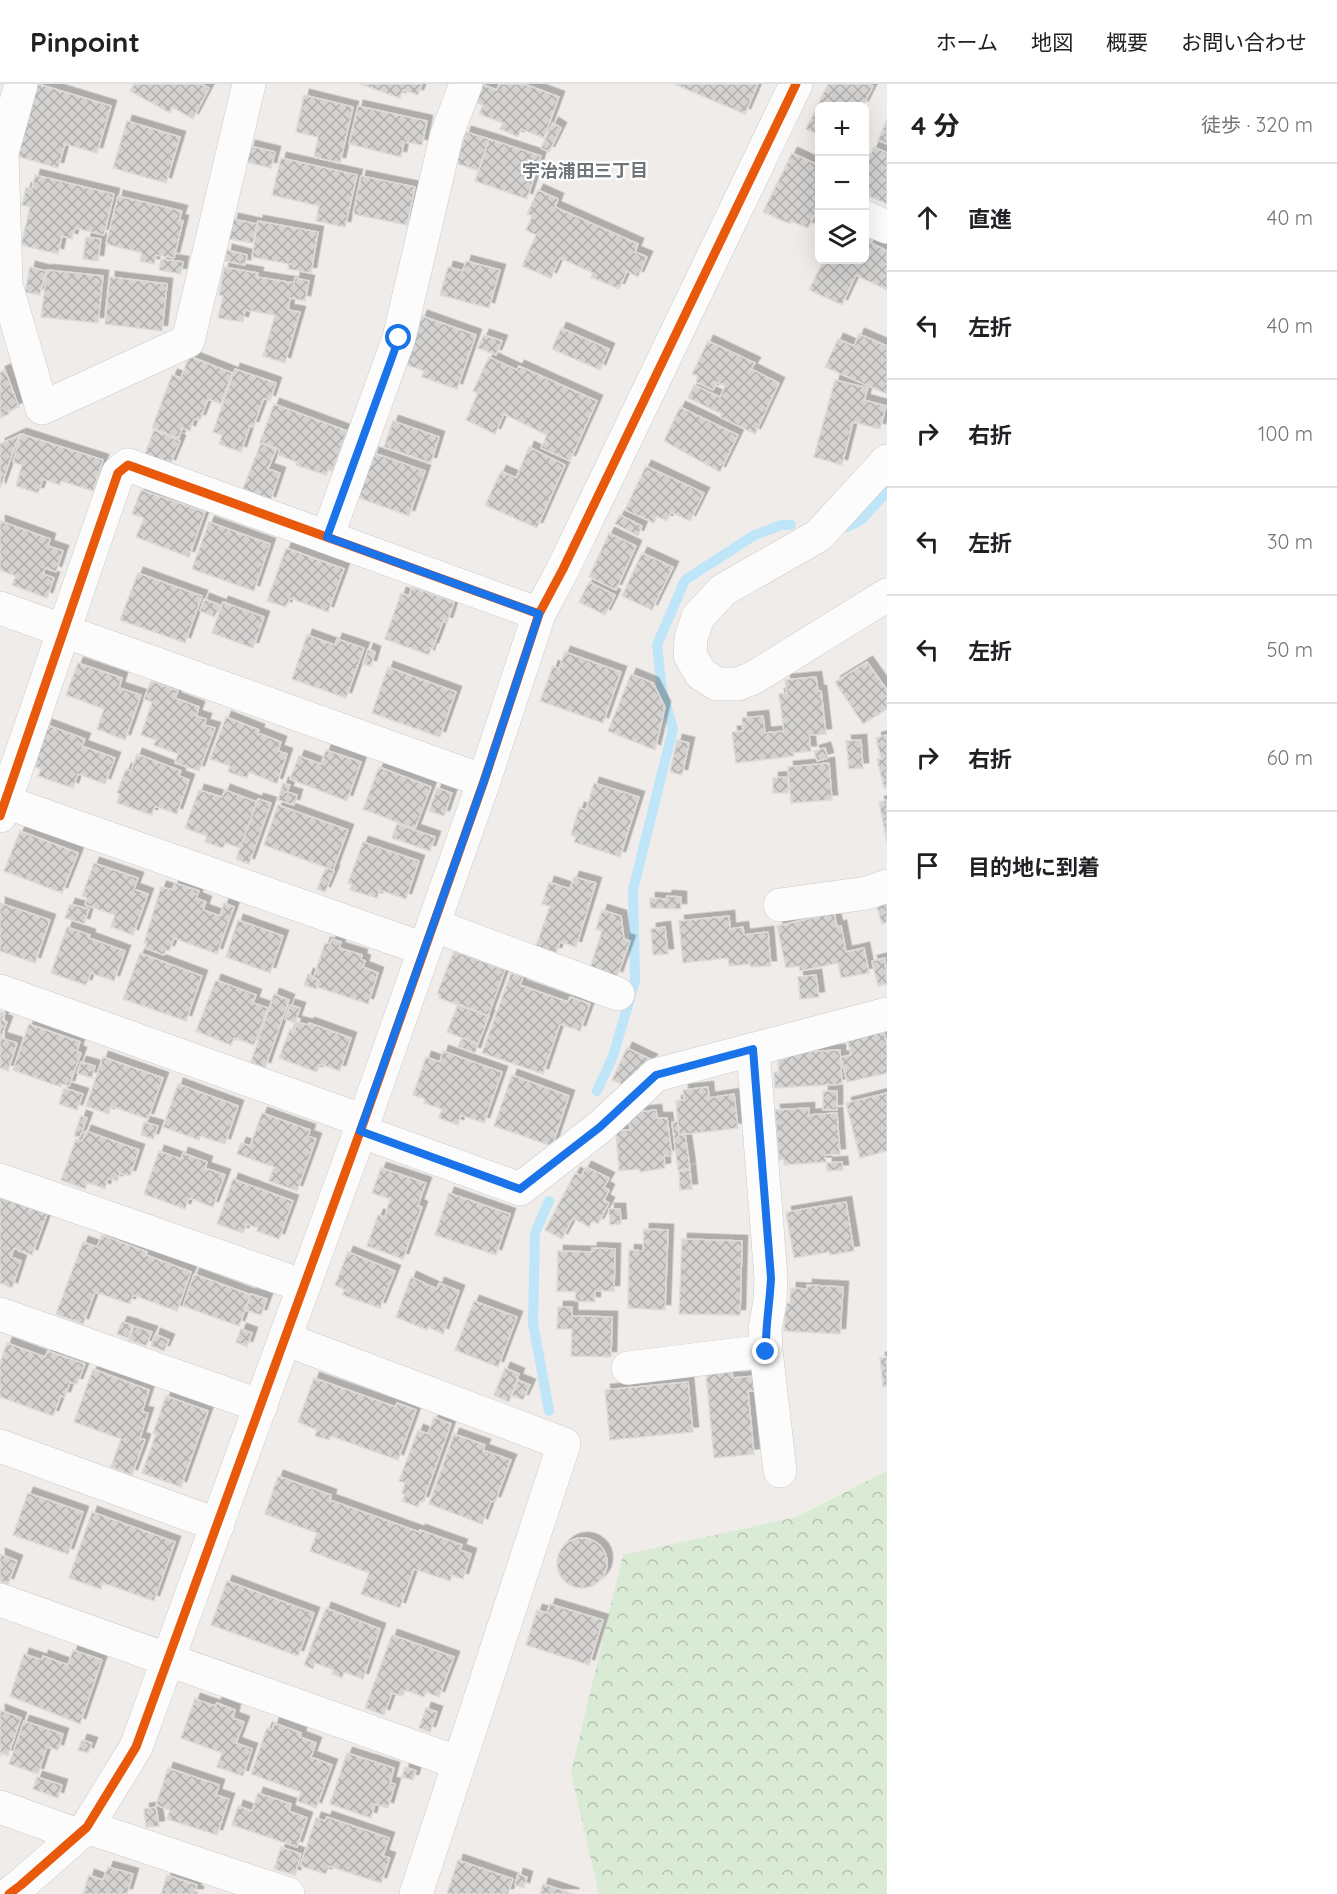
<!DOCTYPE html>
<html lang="ja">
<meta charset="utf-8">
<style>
:root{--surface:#fff;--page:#f2f2f2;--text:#202124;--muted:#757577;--line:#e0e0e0}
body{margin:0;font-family:Quicksand,"Noto Sans JP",sans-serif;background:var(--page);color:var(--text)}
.controls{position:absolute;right:18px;top:18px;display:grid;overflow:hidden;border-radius:9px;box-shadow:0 6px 24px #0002}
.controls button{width:54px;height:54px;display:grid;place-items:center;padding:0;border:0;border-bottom:2px solid var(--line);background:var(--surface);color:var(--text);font:30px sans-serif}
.stop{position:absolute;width:18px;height:18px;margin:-14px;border:4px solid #1a73e8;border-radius:50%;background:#fff}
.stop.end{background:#1a73e8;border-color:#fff;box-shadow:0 2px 6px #0008}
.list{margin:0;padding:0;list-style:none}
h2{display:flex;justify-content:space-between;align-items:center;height:78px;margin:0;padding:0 24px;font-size:26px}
h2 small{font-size:20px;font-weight:400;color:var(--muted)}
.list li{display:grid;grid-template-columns:39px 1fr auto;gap:18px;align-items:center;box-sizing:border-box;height:108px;padding:0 24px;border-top:2px solid var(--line)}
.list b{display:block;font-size:22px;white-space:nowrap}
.list em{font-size:20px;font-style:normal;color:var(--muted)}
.icon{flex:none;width:33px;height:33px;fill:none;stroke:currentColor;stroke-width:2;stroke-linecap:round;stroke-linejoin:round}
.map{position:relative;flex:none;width:887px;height:1810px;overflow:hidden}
header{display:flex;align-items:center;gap:36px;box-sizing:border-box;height:84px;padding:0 30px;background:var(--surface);border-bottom:2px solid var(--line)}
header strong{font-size:28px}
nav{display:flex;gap:33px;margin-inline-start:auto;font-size:21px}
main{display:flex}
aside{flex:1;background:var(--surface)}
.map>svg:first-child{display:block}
.forest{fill:url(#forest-crowns)}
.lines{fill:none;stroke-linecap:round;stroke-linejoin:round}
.stream{stroke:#bee6f8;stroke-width:10}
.building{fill:url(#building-cross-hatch);stroke:#dedbd8;stroke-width:1.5;filter:url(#shadow)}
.minor-casing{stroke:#cbcbcb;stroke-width:34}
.minor{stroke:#fdfcfc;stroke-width:33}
.cycleway-casing{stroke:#fff;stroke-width:13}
.cycleway{stroke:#e8590c;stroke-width:9}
.route{stroke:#1a73e8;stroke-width:8}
.labels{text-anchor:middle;stroke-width:4.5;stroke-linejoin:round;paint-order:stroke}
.neighbourhood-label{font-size:18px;font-weight:bold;fill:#6f767a;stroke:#fff}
</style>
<header>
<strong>Pinpoint</strong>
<nav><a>ホーム</a><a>地図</a><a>概要</a><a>お問い合わせ</a></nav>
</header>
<main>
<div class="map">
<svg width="887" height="1810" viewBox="0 0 887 1810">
<defs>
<pattern id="forest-crowns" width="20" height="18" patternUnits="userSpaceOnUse" patternTransform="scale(1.5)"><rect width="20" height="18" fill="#d9ebd4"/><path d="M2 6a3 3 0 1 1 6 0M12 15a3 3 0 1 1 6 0" fill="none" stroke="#b3c2b0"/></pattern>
<pattern id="building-cross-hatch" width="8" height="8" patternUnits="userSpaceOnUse" patternTransform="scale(1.5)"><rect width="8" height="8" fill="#d5d3d2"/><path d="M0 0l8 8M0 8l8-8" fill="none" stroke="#b0afae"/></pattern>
<filter id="shadow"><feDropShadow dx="5.5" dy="-5.5" stdDeviation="0" flood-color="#0004"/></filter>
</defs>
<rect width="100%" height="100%" fill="#efece9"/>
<path class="forest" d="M887,1387v423h-288l-28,-121 52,-218 174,-38z"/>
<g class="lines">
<path class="stream" d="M847,443l14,-7 26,-28
M597,1007l16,-35 22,-75 -2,-91 40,-161 -11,-38 -5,-46 28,-65 68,-44 28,-11h10
M549,1117l-14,32 -2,90 16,88"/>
</g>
<path class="building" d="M38,0l73,22 -14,47 -32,-9 -7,24 -42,-12z
M134,0h67l8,4 -16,31 -21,-12 -2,6 -40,-22z
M360,0h62l-4,11 -15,-5 -3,8z
M481,0l16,6 2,-6h25l35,13 -15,41 -23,-9 -3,8 -18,-8 3,-6 -24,-9 4,-9 -10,-4z
M674,0h84l-13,30z
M828,0h41l4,2 -10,20h-43v29l-14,-6z
M304,11l49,12 -13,56 -26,-6 4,-20 -22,-5z
M358,22l69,15 -5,24 -18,-3 -3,15 -52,-13z
M887,35v25l-9,-4z
M127,37l53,16 -14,46 -53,-15z
M553,39l8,5 -12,24 -8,-4z
M466,48l23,7 -10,32 -23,-8z
M489,55l52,17 -14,43 -52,-18z
M250,62l25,6 -4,16 -25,-6z
M874,63l13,6v51l-23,-10v-27z
M792,69l28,13v48l-4,-2 -8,16 -17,-7 -1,3 -27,-12z
M281,74l76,17 -12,52 -29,-6 3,-15 -47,-11z
M35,91l79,19 -10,41 -29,-7 -3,11 -10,-3 -4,18 -37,-9 9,-38 -8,-2 4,-17 6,1z
M361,92l54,11 -8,38 -54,-11z
M538,106l20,9 -3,8 83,37 -3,8 12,5 -9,20 -11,-6 -8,18 -28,-12 2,-4 -33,-15 -9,20 -29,-12 14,-31 -10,-5 6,-14 -5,-2z
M118,112l64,15 -3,9 4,1 -9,37 -18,-3 -2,9 -14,-3 2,-8 -36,-9z
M233,135l24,5 -4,19 -24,-4z
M258,137l60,11 -7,41 -23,-4 1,-5 -37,-7z
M864,151l9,4 -2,4 16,8v39l-31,-15 -14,30 -33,-15 15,-30h40z
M86,153l15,2 -3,22 -15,-2z
M227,166l20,5 -2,10 -20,-4z
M161,175l22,3 -2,12 -22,-4z
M466,177l34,9 -11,38 -49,-13 8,-28 15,4z
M30,183l16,4 -6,24 -15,-3z
M224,183l34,6 -1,4 37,6 1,-5 14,3 -4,20 -15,-3 -2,12 12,2 -15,51 -22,-7 12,-41 -30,-5 -2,12 -25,-4 5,-22 -4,-1z
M47,186l56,6 -5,47 -57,-6z
M110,193l57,7 -5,47 -57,-7z
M422,232l54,19 -19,54 -35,-12 2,-6 -20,-7z
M561,244l48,21 -9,21 -48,-21z
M859,250l28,12v48l-62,-27 13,-28 16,7z
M484,251l18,6 -6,14 -18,-7z
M708,257l47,22 -4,6 28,14 -24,51 -35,-17 2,-3 -34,-16 6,-13 26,12 5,-11 -8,-4 -4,8 -17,-8 2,-6 -6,-2z
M189,272l43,17 -11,31 -13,-5 -8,21 -6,-1 -4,12 -8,-3 -3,10 -27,-10 20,-53 9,3z
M489,273l28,13 2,-4 78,35 -27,60 -29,-13 6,-13 -43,-21 -9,20 -29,-14 12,-27 -5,-2z
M235,285l41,14 -6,18 -6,-3 -11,29 -3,-1 -9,26 -22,-8 3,-9 -9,-3z
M5,286l14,37 -11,4 1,3 -9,4v-46z
M835,296l33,8 -4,12 22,6 -6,23 -27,-7 -11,43 -28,-8z
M274,320l73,27 -15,40 -4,-1 -2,5 -30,-10 1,-3 -19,-7 2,-5 -20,-8z
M680,323l58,28 -18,37 -56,-31z
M393,337l46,16 -8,26 -47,-16z
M154,346l26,11 -10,24 -25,-11z
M21,350l82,26 -10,31 -32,-10 -1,4 -17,-6 -5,14 -22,-7 6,-21 -9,-3z
M19,351l-19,54v-45z
M261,359l15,7 -8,19 12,4 -10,29 -28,-11z
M529,363l36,18 -28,63 -52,-23 16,-34 15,7z
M374,369l51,18 -16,45 -52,-19z
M646,382l58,27 -14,28 -19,-9 -4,9 -10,-5 -3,7 -29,-13z
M141,406l64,22 -16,45 -53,-20 8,-19 -12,-4z
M620,431l22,11 -4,10 -23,-12z
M0,437l50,18 -2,7 15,5 -7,21 -11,-4 -2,6 11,4 -7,20 -35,-13 4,-9 -16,-6z
M209,438l61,22 -16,47 -62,-22z
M609,449l27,13 -20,44 -27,-13z
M286,464l58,21 -16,43 -38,-14 -4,9 -19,-6z
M642,469l31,14 -21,43 -30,-14z
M138,489l64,23 -17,47 -65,-23z
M589,498l26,13 -10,20 -26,-13z
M412,503l42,15 -7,21 -4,-2 -10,27h-2l-2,7 -44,-16 16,-46 8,3z
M204,515l16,6 -5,12 -15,-6z
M223,518l41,15 -11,31 -41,-15z
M307,551l28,10 2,-6 27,9 -18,50 -54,-19z
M368,565l7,3 -4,14 -8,-2z
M565,568l56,20 -18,51 -63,-22 13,-35 6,3z
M867,578l20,28v19l-24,15 -28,-42z
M78,579l44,15 -3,10 22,7 -16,45 -28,-11 7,-20 -38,-14z
M388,583l68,25 -16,45 -68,-24z
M631,590l22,9 12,24 -10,43 -47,-19z
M816,593l2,14h3l5,43 -17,1 2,16 -18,2 1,3 -58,7 -4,-31 11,-1 -1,-13 21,-2 2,17 19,-2 -5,-37 8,-1 -2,-13z
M151,597l27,10 -3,7 24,9 -3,9 10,3 -2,6 11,3 -16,43 -24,-8 3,-9 -24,-9 2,-5 -15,-5 11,-33 -8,-3z
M226,633l33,13 -1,3 23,9 -3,9 9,3 -10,30 -28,-12 -2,6 -19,-6 2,-6 -20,-7z
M47,641l38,14 -3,7 33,12 -10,26 -27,-10 -5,14 -35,-12 3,-7 -8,-3z
M887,651v52l-3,1 -7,-29h4l-5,-21z
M677,656l12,3 -7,32 -12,-3z
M861,656l2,28 -14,1 -3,-28z
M825,664l3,10 -11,3 -3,-10z
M326,666l35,12 -14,39 -57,-22 9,-23 22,8z
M137,670l44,17 -2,5 10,4 -12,34 -22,-8 -3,9 -35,-12 3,-9 -3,-1 9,-24 5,2z
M829,679l3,37 -41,3 -3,-36z
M379,683l52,20 -16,42 -52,-20z
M788,693v16h-15v-15z
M283,699l7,2 -3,7 10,3 -3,10 -16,-5z
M594,699l45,14 -19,60 -46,-15 2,-5 -5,-2 8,-27 7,2z
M437,704l15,5 -8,23 -15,-5z
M199,706l23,7 3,-7 32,12 -17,46 -15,-5 -2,5 -18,-6 2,-6 -22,-8z
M258,715l13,4 -22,61 -13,-5z
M887,716v42l-8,-40z
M278,721l70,25 -15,40 -69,-25z
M397,740l38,13 -5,14 -38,-13z
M20,747l58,22 -16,40 -58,-22z
M363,758l56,19 -13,38 -26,-9 -3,8 -27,-8 2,-6 -4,-1z
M94,779l44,15 -4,11 14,5 -15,41 -22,-8 4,-12 -30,-10 2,-7 -5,-2z
M326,783l8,4 -9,21 -8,-3z
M574,793l22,6 -20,64 -16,-5 -4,11 -20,-7 14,-40 -8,-2 7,-22 21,7z
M175,799l24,8 -3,7 10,4 -3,8 17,6 4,-13 10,4 -17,47 -43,-16 -5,13 -3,-1 -2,5 -19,-7 2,-5h-3l17,-56 11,3z
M667,812l14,1v12l-31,-1v-10l16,1z
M887,816v22l-5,2 -6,-20z
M0,819l50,17 -15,43 -35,-12z
M70,820l19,5 -5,15 -19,-6z
M602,826l19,6 3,23 6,2 -13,36 -27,-9 12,-37 -6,-2z
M834,829l3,14 4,-1 5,26 18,-4 5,25 -28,5 -3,-15 -38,8 -1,-5 -13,2 -9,-42z
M729,832l1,13 13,-2 1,8 24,-3 3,34 -20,1 -1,-3 -21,2 -1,-8 -45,5 -4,-42z
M238,836l45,16 -13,37 -44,-16z
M67,843l23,8 -1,3 36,13 -11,30 -23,-8 -5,12 -35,-12z
M665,843l3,27 -15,1 -2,-26z
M332,855l9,3 -2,6 23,7 -1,4 4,2 -2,6 15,6 -10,31 -51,-17 2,-7 -6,-2 1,-2 11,-33 5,1z
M454,867l51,19 -17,46 -49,-18 1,-3 -3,-1z
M140,869l62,23 -16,45 -63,-22z
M885,874l2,26 -9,2 -6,-25z
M511,889l12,4 -3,8 48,17 2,-5 20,7 -10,27 -20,-7 -17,50 -61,-21z
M308,890l11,6 -3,9 -12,-4z
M816,891l3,22 -19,2 -2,-22z
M216,896l40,15 -3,8 15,5 -14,37 -20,-7 -3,7 -35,-14z
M274,910l15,6 -24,68 -14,-6z
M458,920l31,12 -11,28 -31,-12z
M290,921l10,3 -5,15 -10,-4z
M0,928l5,1 -3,7 5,2 -6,16 16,5 -9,28 -8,-3z
M297,938l11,3 1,-2 42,15 -11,33 -20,-7 -3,8 -38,-14 11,-29 4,2z
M29,940l51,18 -3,9 4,2 -12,33 -7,-2 -1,3 -48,-17z
M883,945l4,15v29l-40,9 -6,-25 10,-2 -4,-18z
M462,954l16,6 -3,9 -17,-6z
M627,964l25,12 -28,25 -12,-5z
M840,966l2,34 -67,4 -1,-16h5l-1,-13h7v-6z
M443,967l59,21 -18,51 -23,-8 -3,10 -19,-7 3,-9 -18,-6 1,-4 -12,-4 13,-38 14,5z
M103,973l60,21 -15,41 -37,-13 -2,8 -23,-8z
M81,978l14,4 -3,12 -15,-5z
M512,991l57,21 -17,50 -58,-20z
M178,1000l60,22 -13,38 -25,-8 -1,4 -36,-13z
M708,1003l1,11 25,-4 4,34 -59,7 -3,-34 8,-1 -1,-10z
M64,1004l19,6 -6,16 -18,-6z
M823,1007h14v19h-14z
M887,1009v58l-27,7 -14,-55z
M809,1024v7l28,-2 3,41 -15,1 1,7 -42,3v-6l-5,1 -4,-50z
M656,1026l1,8h10l5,37 -8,1 1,12 -25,4v-3l-21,2 -3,-40 14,-1 -1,-17z
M262,1029l48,17 -2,6 8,3 -19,52 -28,-10 5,-14 -37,-13 4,-11 9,3z
M81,1032l6,2 -7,19 -6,-1z
M678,1037l1,14 6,-1 5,34 -12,2 -6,-48z
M144,1038l14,4 -5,13 -12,-4z
M86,1047l53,19 -9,26 -10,-3 -3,8 -9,-3 -3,11 -17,-7 -3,7 -24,-9 15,-41 6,2z
M159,1067l22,8 2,-6 24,9 -2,6 20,7 -12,32 -24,-9 -4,11 -41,-15z
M842,1078l1,8 -16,1v-8z
M586,1083l23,11 -5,9 5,3 -5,10 5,3 -11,21 -6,-3 -3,6 -16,-9 -11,21 -17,-9 30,-57 6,3z
M381,1084l45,15 -8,22 4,2 -19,52 -36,-13 11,-31 7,2 5,-18 -18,-6z
M690,1086l2,19 -12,1 -1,-19z
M233,1095l60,22 -14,38 -22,-8 1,-3 -11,-4 -4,9 -26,-9z
M449,1109l61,21 -14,41 -61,-20z
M0,1113l47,17 -15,41 -18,-7 -3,9 10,4 -9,27 -12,-5z
M846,1118l8,49 -24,4 -1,-3 -35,6 -8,-46z
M609,1125h11l1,15 -11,1z
M644,1145l24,1 -3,80 -37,-2 1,-58 14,1z
M102,1151l45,17 -1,3 45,17 -14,39 -44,-16 -3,9 -35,-12 -12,32 -27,-10 27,-72 14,5z
M682,1155l60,2 -2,74 -61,-1z
M592,1164l23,1 -1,42h-19v11l-20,-1 1,-9 -19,-1 1,-40 34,1z
M348,1168l47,19 -15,37 -38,-13 3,-5 -10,-5z
M194,1190l57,21 -12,31 -56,-20z
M411,1193l26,12 2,-6 20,8 -16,43 -15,-7 -1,3 -31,-13z
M807,1201l36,2 -3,47 -56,-3 2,-28h4l1,-15 16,1z
M251,1210l16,5 -6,16 -16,-5z
M474,1217l43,16 -19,50 -43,-17z
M558,1223h14v9l40,1 -1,40 -40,-1 1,-27h-15z
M122,1238l11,3 -5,13 -11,-4z
M134,1242l18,6 -6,14 -17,-6z
M241,1245l11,4 -5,14 -11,-5z
M155,1250l14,6 -5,11 -13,-5z
M7,1259l38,14 3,-6 37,13 -8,20 -7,-2 -5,15 -4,-1 -8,20 -53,-19v-34z
M887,1273v29l-4,1 -3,-29z
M505,1284l14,6 -10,28 -15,-7z
M93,1285l56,21 -7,22 6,1 -8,25 5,2 -13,35 -21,-8 10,-28 -47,-17z
M732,1288l1,6 23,-2 1,15h-9l6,63 -40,4 -8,-84z
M314,1294l82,29 1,-4 19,7 -18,50 -67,-24 -2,4 -14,-4 2,-6 -19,-8z
M518,1296l12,5 -7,15 -11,-5z
M688,1298l5,50 -83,8 -5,-50z
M166,1312l42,15 -27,76 -39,-14 14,-39 -3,-1z
M434,1333l17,7 -28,78 -3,-1 -2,6 -16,-6 3,-6 -3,-2 3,-10 -6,-2 19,-51 10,4z
M454,1350l31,11 -2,5 28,10 -16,42 -4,-1 -9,23 -53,-20z
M278,1392l53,19 -1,5 89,32 1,-2 42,15 -2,5 11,4 -8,25 -11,-4 -2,6 -36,-12 -14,39 -39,-14 8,-21 -59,-22 7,-18 -52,-19z
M28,1409l55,19 -15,42 -55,-19z
M92,1428l83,30 -21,59 -51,-18 -2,6 -32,-11z
M557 1479a25 25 0 1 1 50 0a25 25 0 1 1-50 0Z
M0,1470l17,7 -9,23 -8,-3z
M227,1497l87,32 -16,43 -87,-31z
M550,1520l53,16 -14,45 -63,-20 11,-35 10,3z
M326,1524l54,21 -17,50 -19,-7 -2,6 -10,-4 2,-4 -19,-7 -2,6 -9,-4z
M392,1551l62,22 -15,40 -13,-5 -2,5 -19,-7 -2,6 -11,-3 -8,22 -19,-7z
M73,1566l29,10 -22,64 -70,-28 14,-42 18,6 1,-4 25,9z
M195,1615l20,7 2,-3 18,7 -2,8 11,4 -8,21 16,6 -9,27 -26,-9 5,-14 -41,-15z
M426,1624l11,4 -7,20 -11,-4z
M0,1626l21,8 -13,38 -7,-3 -1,4z
M24,1637l39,13 -5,16 -11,-3 -9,27 -29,-10z
M274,1639l27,10 -1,4 16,6 -5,14 21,8 -16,43 -18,-7 3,-9 -50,-18 16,-46 5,2z
M82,1656l10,3 -4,10 -10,-3z
M347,1669l47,15 -4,15 5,1 -7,24 -13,-4 -4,14 -41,-14z
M405,1683l11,4 -3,9 -11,-3z
M168,1684l51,17 -3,10 13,4 -12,36 -50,-16 3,-9 -14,-5z
M37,1693l25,8 -4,13 -25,-9z
M258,1709l33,11 -2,7 18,7 -10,29 -65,-22 6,-19 14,5z
M156,1723l3,19 -13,1 -2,-18z
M327,1733l62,21 -6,18 7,2 -9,25 -52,-17 -3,8 -26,-8 16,-48 9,3z
M281,1763l20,7 -6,21 -21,-6z
M458,1776l55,19 -5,15h-61z
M108,1783l25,7 -6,20h-44l6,-19 14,5z
M518,1790l9,3 -3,11 -9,-3z
M167,1791l30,10 -2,6 3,1v2h-37z
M543,1800l31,10h-34z"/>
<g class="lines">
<defs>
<path id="minor" d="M21,0l-19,69 4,132 36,123 146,-67 61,-257
M864,133l23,10
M887,377l-69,75 -95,54 -25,27 -7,21 -1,17 11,19 16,10h21l15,-6 134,-83
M327,453l72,-199 48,-204 19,-50
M0,524l484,173
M0,716l424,149
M0,732l118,-343 10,-8 411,149
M780,821l87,-12 20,-7
M433,841l185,69
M0,907l364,130
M753,965l18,229 -1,23 -5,28 1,22 14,120
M360,1047l160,58 80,-62 56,-52 231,-61
M0,1096l304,106
M0,1230l261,92
M285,1255l279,105 -148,450
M628,1284l138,-17
M0,1362l218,79
M0,1516l459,163
M0,1723l77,28
M87,1743l201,67
M9,1810l12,-9 66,-58 49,-80 228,-626 120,-340 55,-167 24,-45 233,-485"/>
</defs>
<use href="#minor" class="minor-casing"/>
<use href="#minor" class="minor"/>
<defs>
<path id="cycleway" d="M0,732l118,-343 10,-8 411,149
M9,1810l12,-9 66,-58 49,-80 228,-626 120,-340 55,-167 24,-45 233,-485"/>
</defs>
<use href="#cycleway" class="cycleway-casing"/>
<use href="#cycleway" class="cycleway"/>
</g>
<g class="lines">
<path class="route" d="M399,254l-72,199 212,77 -55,167 -124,350 160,58 80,-62 56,-52 97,-26 18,229c-1,25 -6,49 -5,74"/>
</g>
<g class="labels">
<g class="neighbourhood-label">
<text x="585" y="93">宇治浦田三丁目</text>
</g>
</g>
</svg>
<div class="controls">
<button>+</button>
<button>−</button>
<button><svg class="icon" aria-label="layers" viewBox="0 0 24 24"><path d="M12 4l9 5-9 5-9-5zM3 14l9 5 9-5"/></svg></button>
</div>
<div class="stop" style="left:399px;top:254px"></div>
<div class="stop end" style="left:766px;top:1268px"></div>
</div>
<aside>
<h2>4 分<small>徒歩 · 320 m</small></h2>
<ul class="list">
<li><svg class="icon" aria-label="ahead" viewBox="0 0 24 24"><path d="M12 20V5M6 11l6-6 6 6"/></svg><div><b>直進</b></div><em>40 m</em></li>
<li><svg class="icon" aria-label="left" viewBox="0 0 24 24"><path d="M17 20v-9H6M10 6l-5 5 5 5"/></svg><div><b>左折</b></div><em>40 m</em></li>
<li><svg class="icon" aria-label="right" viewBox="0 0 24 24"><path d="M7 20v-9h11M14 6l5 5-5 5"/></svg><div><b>右折</b></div><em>100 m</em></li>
<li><svg class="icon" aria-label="left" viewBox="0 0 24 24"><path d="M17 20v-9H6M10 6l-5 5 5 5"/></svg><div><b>左折</b></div><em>30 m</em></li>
<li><svg class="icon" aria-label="left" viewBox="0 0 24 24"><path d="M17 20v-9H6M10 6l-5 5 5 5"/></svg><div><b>左折</b></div><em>50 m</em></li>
<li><svg class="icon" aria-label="right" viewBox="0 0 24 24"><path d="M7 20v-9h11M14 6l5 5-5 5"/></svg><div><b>右折</b></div><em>60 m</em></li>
<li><svg class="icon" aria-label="arrive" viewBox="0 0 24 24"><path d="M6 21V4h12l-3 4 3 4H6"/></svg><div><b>目的地に到着</b></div></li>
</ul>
</aside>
</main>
